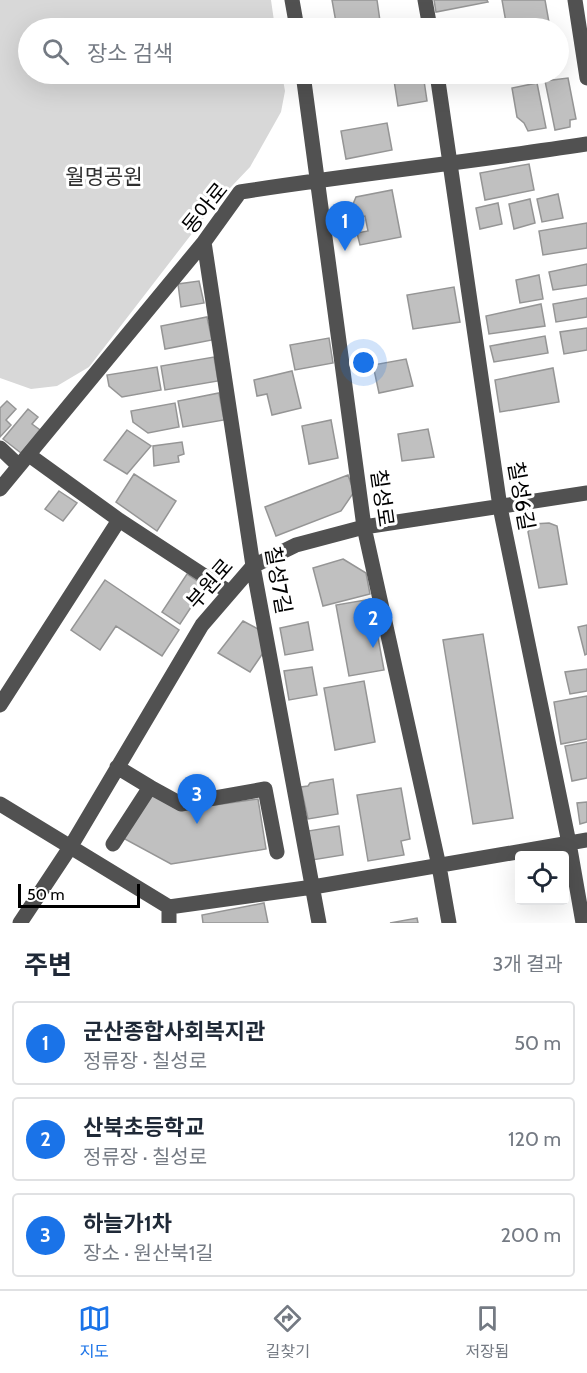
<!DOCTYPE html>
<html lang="ko">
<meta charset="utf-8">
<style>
:root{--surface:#fff;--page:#f6f6f7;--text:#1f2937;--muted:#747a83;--line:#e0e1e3;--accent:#1a73e8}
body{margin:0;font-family:Cabin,"Noto Sans KR",sans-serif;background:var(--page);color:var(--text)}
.controls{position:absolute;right:18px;bottom:18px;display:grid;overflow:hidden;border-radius:6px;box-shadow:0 6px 24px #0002}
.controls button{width:54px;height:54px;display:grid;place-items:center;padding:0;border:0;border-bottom:2px solid var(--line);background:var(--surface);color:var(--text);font:30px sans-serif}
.scale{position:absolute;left:18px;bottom:15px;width:122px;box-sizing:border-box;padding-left:6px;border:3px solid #000;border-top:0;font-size:16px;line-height:21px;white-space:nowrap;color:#000;-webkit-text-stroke:4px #fff;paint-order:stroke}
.you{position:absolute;left:364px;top:363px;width:21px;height:21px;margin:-15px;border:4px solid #fff;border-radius:50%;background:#1a73e8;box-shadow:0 0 0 9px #1a73e833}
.badge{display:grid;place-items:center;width:39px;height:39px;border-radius:50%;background:var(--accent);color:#fff;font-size:20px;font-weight:700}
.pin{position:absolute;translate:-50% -50px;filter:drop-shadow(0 2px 3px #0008)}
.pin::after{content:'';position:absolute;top:32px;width:21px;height:18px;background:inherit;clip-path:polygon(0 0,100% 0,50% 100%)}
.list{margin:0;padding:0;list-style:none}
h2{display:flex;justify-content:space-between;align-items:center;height:78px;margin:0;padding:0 24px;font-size:26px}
h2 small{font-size:20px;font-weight:400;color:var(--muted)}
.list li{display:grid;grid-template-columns:39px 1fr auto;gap:18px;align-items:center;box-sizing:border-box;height:84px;margin:0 12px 12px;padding:0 12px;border:2px solid var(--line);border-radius:6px}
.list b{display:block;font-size:22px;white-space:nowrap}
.list p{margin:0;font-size:20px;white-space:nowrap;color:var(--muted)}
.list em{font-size:20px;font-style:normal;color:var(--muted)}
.icon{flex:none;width:33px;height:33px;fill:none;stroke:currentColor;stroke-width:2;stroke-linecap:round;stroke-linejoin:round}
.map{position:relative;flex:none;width:587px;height:923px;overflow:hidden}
.search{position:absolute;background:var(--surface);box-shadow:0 6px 24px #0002;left:18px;right:18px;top:18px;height:66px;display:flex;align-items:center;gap:15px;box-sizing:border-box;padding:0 21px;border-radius:33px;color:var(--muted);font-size:22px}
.sheet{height:366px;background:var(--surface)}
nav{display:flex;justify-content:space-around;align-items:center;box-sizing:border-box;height:84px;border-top:2px solid var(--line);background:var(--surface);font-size:16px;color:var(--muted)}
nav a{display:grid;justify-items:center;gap:3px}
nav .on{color:var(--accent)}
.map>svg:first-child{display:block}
.green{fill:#d8d8d8}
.building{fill:#c0c0c0;stroke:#959595;stroke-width:1.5}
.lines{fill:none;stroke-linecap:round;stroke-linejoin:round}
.minor{stroke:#515151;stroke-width:15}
.labels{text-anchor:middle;stroke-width:6;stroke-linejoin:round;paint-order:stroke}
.park-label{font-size:21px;fill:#2f2f2f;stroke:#fff}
.street-label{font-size:21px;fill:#000;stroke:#fff}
</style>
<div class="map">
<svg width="587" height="923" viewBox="0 0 587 923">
<rect width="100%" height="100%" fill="#fff"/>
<path class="green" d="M0,0h271l4,28h-247v46h254l3,17 -4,21 -31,55 -36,38 -125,162 -32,19 -26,3 -31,-11z"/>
<path class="building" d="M332,0h45l4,28h-44z
M434,0h53l1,2 -52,10z
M502,0h43l5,28h-43z
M415,23l1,5h-29v-1z
M393,74h30l4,27 -29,5z
M568,78l8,41 -6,1v7l-15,3 -10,-49z
M537,83l9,45 -18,3 -4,-8 -7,-6 -5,-29z
M387,123l5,27 -46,9 -5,-28z
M529,164l5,26 -49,10 -5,-27z
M392,190l9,47 -41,8 -3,-12 11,-2 -3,-15 -12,2 -2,-9 5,-12z
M558,194l5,24 -21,4 -5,-23z
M530,199l5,24 -21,6 -5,-25z
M498,203l4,21 -22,5 -4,-21z
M587,223v25l-44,7 -4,-24z
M587,264v21l-34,5 -4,-18z
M539,275l4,24 -23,4 -4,-23z
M199,281l5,22 -23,4 -3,-23z
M454,287l6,35 -47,7 -6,-34z
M587,298v19l-31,5 -3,-18z
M541,304l4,22 -56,8 -3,-18z
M207,317l5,23 -47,9 -4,-23z
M587,328v22l-23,4 -4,-22z
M545,336l3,17 -54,9 -4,-16z
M329,338l4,25 -38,7 -5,-25z
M214,357l4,24 -53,9 -4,-24z
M406,359l7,27 -34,7 -6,-28z
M157,367l4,23 -39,7 -13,-11 -2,-11z
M553,368l6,34 -59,10 -5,-32z
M292,371l9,37 -29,7 -5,-21 -10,2 -3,-16z
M219,393l5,27 -41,7 -5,-26z
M7,401l9,8 -10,11 5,5 -11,12v-29z
M175,403l4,24 -31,6 -15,-11 -2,-11z
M28,409l10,8 -6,7 8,6 -19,23 -18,-14z
M331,420l7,38 -29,6 -7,-38z
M428,429l6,28 -32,4 -4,-27z
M127,430l24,16 -24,28 -23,-14z
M182,442l2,12 -6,2 1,6 -25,4 -1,-20z
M134,474l42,27 -19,30 -41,-29z
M348,475l6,17 -13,19 -65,25 -11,-29z
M59,491l18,12 -14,18 -18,-12z
M549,523l8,3 10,58 -28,4 -11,-56 5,-8z
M343,559l23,14 4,21 -47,12 -10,-38z
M187,574l18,12 -25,38 -18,-12z
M105,580l74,50 -17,26 -46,-30 -16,24 -29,-20z
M371,599l13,71 -35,6 -13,-71z
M243,621l17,9 5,20 -15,22 -32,-19z
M308,622l5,28 -28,5 -5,-27z
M587,625v29l-2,1 -7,-28z
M483,634l30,184 -40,6 -30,-184z
M312,667l5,28 -28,5 -5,-29z
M587,669v22l-17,3 -5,-22z
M364,681l11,61 -40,8 -11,-62z
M587,696v43l-26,5 -7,-42z
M587,742v36l-15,3 -7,-35z
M333,779l5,35 -30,5 -7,-32 7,-1 2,-3z
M401,788l9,51 -9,2 3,14 -36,6 -11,-66z
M151,794l28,16 79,-11 8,50 -95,15 -48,-26z
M587,802v20l-7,2 -3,-21z
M339,826l4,29 -31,5 -4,-29z
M264,903l4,20h-65l-1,-8z
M417,918l1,5h-28z"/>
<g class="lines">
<path class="minor" d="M292,0l5,28
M425,0l5,28
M575,0l12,78
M303,74l61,453 75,339 10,57
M437,74l63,433 69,336 14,80
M204,242l49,324 66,357
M0,448l19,18
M29,455l90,65 110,72
M0,489l204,-247 36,-50c115,-18 231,-30 347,-48
M0,705l119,-185
M117,767l33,20
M0,804l169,103 144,-20 274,-47
M113,844l37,-57 31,17 84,-15 12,63
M169,907v16
M20,923l51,-77 131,-221 51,-59 43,-21 68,-18 223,-34"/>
</g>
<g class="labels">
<g class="park-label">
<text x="104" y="184">월명공원</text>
</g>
<g class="street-label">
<text transform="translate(205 208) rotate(-51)" y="7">동아로</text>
<text transform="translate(521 496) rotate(80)" y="7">칠성6길</text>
<text transform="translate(382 498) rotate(82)" y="7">칠성로</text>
<text transform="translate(278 580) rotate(80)" y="7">칠성7길</text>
<text transform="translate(210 584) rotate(-49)" y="7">부원로</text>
</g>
</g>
</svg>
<div class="controls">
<button><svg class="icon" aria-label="locate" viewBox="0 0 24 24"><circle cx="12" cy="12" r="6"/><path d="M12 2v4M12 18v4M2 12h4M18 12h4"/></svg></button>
</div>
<div class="scale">50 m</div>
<div class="you"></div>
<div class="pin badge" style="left:345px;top:251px">1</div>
<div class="pin badge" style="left:373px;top:648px">2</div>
<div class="pin badge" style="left:197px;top:824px">3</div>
<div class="search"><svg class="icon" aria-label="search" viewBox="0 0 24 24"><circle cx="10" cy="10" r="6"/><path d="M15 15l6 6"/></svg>장소 검색</div>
</div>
<section class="sheet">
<h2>주변<small>3개 결과</small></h2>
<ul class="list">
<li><span class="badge">1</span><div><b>군산종합사회복지관</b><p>정류장 · 칠성로</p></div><em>50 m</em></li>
<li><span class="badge">2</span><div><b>산북초등학교</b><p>정류장 · 칠성로</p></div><em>120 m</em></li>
<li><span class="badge">3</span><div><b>하늘가1차</b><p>장소 · 원산북1길</p></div><em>200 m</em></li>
</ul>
</section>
<nav>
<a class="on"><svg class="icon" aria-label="map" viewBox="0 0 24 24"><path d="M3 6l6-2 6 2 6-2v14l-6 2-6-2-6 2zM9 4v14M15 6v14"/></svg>지도</a>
<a><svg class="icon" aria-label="directions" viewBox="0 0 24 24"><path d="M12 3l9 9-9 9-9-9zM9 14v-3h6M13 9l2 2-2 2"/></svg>길찾기</a>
<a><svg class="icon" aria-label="saved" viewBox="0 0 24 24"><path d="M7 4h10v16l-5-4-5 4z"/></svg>저장됨</a>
</nav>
